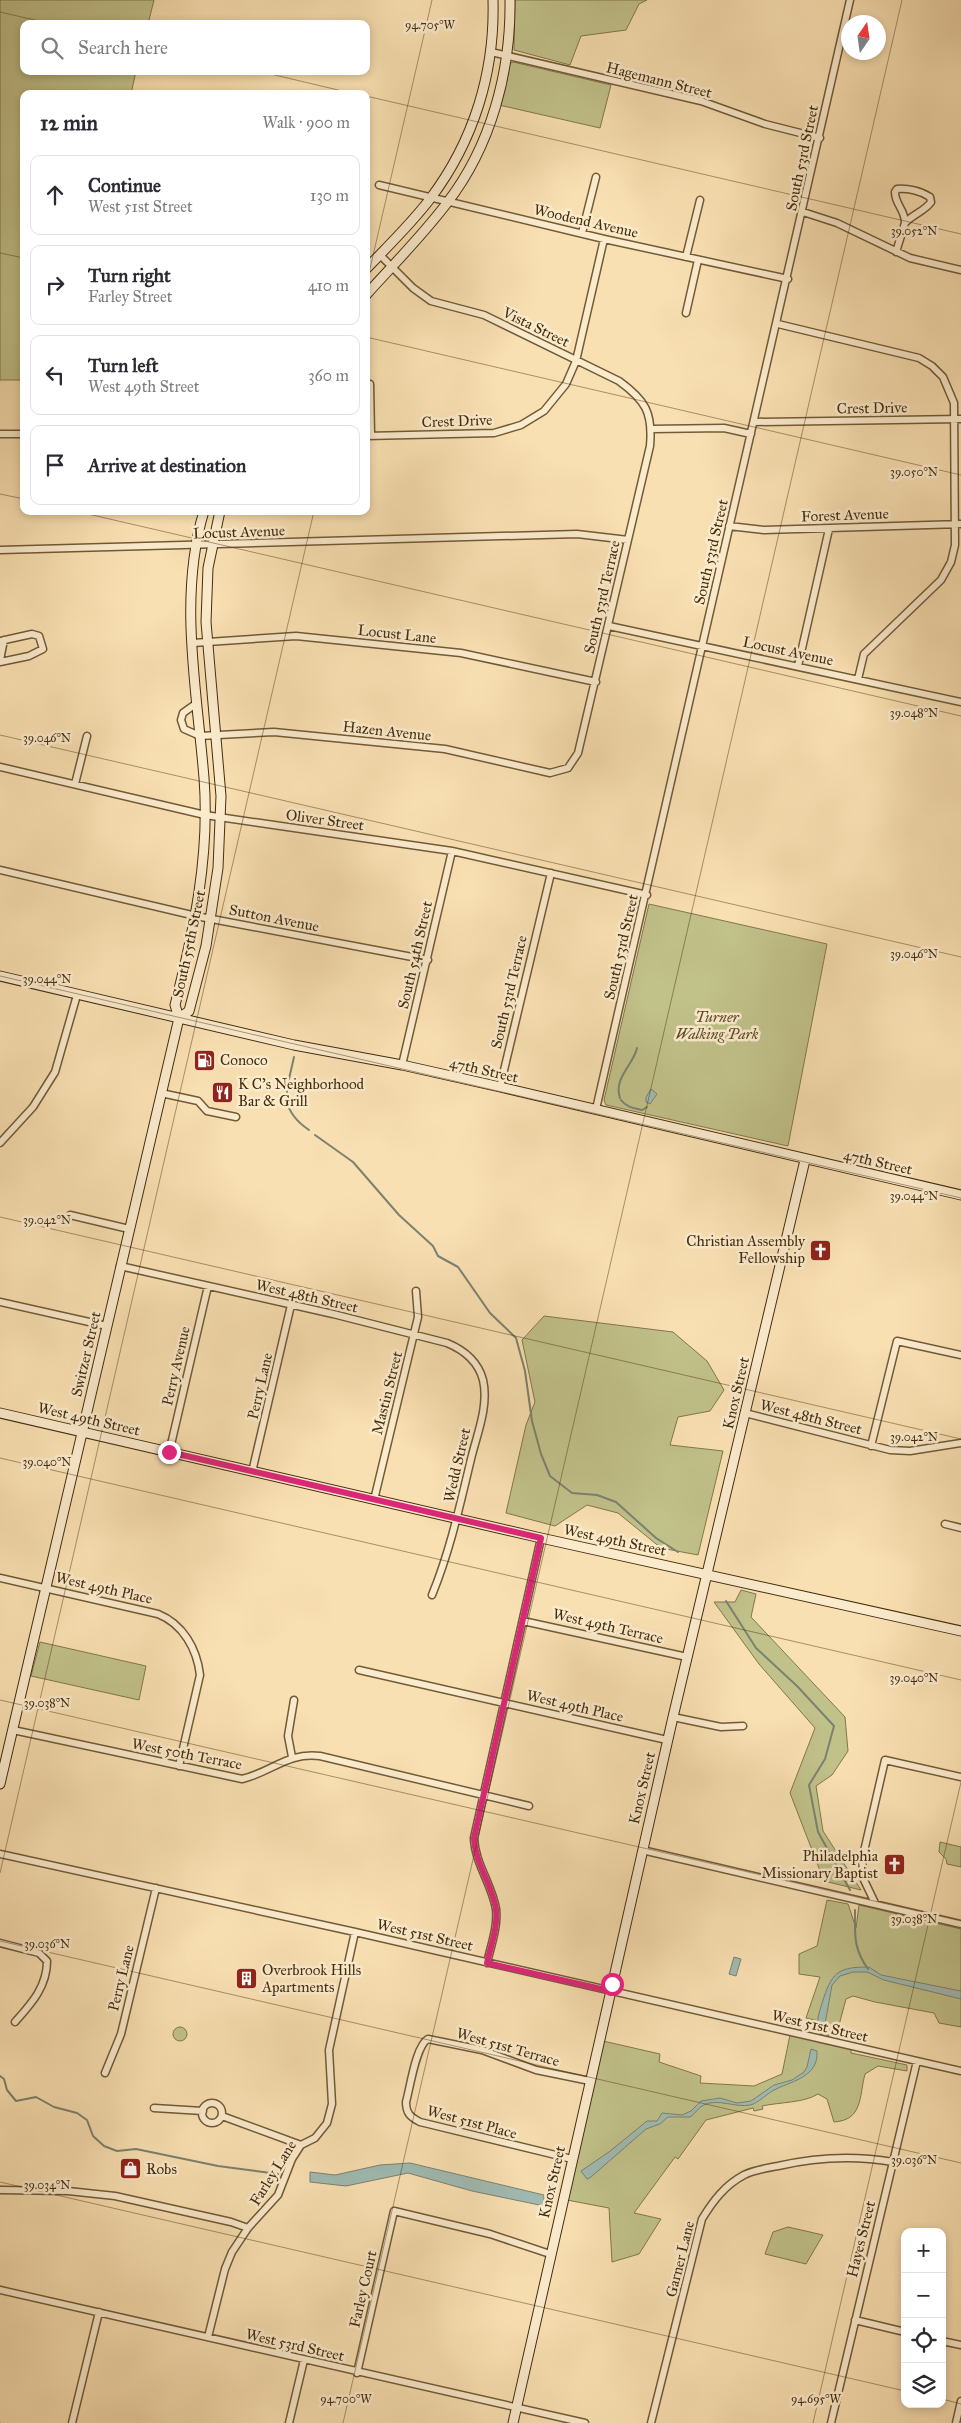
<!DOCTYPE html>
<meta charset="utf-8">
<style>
:root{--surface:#fff;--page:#f7f7f7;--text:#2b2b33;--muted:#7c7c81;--line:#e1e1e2}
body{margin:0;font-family:"IM FELL Great Primer",serif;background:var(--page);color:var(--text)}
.controls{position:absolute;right:15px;bottom:15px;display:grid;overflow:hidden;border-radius:10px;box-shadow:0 2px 8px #0003}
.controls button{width:45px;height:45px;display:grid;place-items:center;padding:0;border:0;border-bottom:1px solid var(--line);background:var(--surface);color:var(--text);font:25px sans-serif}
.compass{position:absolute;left:841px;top:15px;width:45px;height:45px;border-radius:50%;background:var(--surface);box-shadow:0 2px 8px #0003;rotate:13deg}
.stop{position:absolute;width:15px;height:15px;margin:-11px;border:4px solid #db2777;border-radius:50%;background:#fff}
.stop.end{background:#db2777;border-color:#fff;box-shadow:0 1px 5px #0008}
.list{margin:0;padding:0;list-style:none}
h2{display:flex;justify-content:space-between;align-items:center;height:65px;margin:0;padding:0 20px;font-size:21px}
h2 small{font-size:16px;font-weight:400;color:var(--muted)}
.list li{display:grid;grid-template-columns:32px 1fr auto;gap:15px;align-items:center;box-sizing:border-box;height:80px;margin:0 10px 10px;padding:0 10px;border:1px solid var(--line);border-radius:10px}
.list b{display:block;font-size:19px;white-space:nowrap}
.list p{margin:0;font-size:16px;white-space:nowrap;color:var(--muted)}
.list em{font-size:16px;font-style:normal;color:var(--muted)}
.icon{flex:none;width:28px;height:28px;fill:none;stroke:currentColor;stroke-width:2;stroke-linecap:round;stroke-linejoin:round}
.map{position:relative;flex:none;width:961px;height:2423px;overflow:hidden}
.search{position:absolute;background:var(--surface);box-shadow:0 2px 8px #0003;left:20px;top:20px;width:350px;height:55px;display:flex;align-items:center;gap:12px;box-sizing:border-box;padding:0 18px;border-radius:10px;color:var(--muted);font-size:19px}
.panel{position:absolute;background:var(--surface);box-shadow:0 2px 8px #0003;left:20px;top:90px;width:350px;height:425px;border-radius:10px}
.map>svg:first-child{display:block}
.green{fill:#c1c18a;stroke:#82774c}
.water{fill:#a0bbb3;stroke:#7b8271}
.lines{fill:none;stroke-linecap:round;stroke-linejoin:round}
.stream{stroke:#7b8271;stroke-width:2}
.street-casing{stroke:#715a36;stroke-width:9}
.secondary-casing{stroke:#442d0d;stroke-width:11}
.street{stroke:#fbebcd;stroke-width:6}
.secondary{stroke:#fbebcd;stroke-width:9}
.route{stroke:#db2777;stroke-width:6}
.ticks{fill:none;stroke:#442d0d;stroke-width:1;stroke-opacity:0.45}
.labels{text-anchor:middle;stroke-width:5;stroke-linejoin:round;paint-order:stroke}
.street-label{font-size:15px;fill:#442d0d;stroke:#fbebcd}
.park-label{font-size:15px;font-style:italic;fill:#5d4b26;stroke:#fbebcd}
.poi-label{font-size:15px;fill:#442d0d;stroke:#fbebcd;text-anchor:start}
.ticks-label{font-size:12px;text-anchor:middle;fill:#442d0d;stroke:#fbebcd;stroke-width:5;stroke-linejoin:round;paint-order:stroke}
</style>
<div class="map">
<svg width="961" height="2423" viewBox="0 0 961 2423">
<rect width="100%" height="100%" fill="#f9e0b2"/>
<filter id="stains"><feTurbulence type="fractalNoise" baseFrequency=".004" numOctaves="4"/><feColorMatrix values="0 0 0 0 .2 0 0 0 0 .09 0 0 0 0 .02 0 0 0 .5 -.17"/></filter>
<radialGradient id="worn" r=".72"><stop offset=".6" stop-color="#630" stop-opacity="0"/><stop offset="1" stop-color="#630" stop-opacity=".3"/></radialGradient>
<path class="green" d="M0,0h154l-6,24h-124v47h112l-5,23h-107v286h-24z
M515,0h132l-8,4 -13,26 -45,6 -11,29 -56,-15z
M513,62l98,23 -11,43 -101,-23 8,-25 2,-16z
M649,904l178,40 -39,202 -182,-41 -2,-5z
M544,1316l129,16 34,29 17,29 -14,21 -32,6 -8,28 53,6 -25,104 -37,-7 -43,-35 -31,-8 -32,21 -49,-13 20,-88 9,-23 -13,-62z
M741,1590l15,4 -5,23 94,100 3,34 -16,24 -16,11 7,45 38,59 -37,-9 -34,-88 25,-65 -56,-64 -45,-62h21z
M40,1642l106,24 -7,34 -108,-24z
M940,1842l21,5v20l-14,-3 -1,-5 -7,-7z
M827,1900l21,4 8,24 3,-23 102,24v98l-22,-4 -5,-10 -59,-11 -22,-6 -7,3 -7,26h-4l-3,11 -13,-2 8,-11 -21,-5 14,-41 -21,-3v-20l18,-8z
M173 2034a7 7 0 1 1 14 0a7 7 0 1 1-14 0Z
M790,2035l61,14v4l56,12v6l-29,-5 -13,8c-6,23 -2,46 -31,48l-7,-23 -9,-5c-14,9 -38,8 -56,12l1,3 -9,2 -1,-3 -47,12 -28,39 -3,-2 -41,56 27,6 -22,35 -27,8 -3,-54 -42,-8 36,-159 57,13 -1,8 42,14 -1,7 54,3 28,-12z
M788,2227l35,8 -17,29 -41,-10 8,-22z"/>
<path class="water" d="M651,1089l6,5 -7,10 -4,-2v-5z
M734,1957l7,2 -5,17 -7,-2z
M869,1967l12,8 80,16v8l-77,-19 -17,-8h-14l-13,4 -8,9 -7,39 -2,1 -6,-1c1,-9 4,-18 7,-27 9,-26 16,-30 45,-30z
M811,2049l6,2c2,25 -24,30 -41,38 -9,4 -17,14 -26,16 -14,3 -33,-7 -46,0 -5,2 -9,9 -14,12h-22l-8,7 -14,5 -55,48 -4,2 -6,-8 28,-19 38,-31h10l5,-8 20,2 9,-4 10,-10 19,-3 17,5 14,-2 23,-16 18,-5 12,-8 3,-5z
M410,2163l134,32v11l-72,-15 -64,-18 -62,13 -36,-4v-10l25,3 45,-10z"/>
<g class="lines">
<path class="stream" d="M294,1057c-7,33 -17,51 15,73
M620,1098c-7,-20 14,-34 17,-50
M621,1100c5,7 13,8 21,10l5,-3
M315,1135l38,27 46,53 34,31 5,10 20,11 32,46 26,25 9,33 7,50 9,33 9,22 22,17 25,2 19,7 40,36 22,14
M726,1601l30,47 41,38 37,40 -9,33 -16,26 9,47 32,58
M855,1910c0,25 -2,38 13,59
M0,2076l4,3 3,11 9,11 20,-4 18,10 23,6 10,7 6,16 11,10 13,5 19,-2 82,17 60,8"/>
<defs>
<path id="street" d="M491,52l210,49 64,23 55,14
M379,185l225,54 184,40
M897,189c11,-1 24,2 33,8l1,5c-6,9 -18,12 -26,21 0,-14 -10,-18 -10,-31z
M803,212l34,11 73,35 51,12
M582,233l14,-56
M896,252l9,-29
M686,257l14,-57
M686,313l12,-53
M778,324l141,34 13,8 11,11 11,26 1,142 -4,17 -10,18 -77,74 -6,25
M370,384l1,51
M754,422l207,-3
M651,429l73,-1 27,6
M0,434h24
M366,436l128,-3 27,-8 23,-14 22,-27 10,-23 28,-122
M729,526l35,4 197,-6
M0,550l577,-16 51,6
M609,626l352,76
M0,641l32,-7 7,2 4,13 -14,7 -29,6
M193,643l103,-7 165,17 135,29
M0,660l4,-20
M798,666l31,-137
M197,703l-14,10 -2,7 3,9 16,7 74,-4 171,17 105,24 18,-5 10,-15 72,-307c3,-34 -5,-46 -31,-65l-135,-66 -53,-14 -18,-13 -33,-33
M0,767l205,48 247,36 195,44
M75,784l12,-48
M0,870l196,46 232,44
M402,1065l50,-214
M500,1087l51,-214
M161,1093l37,8 9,10 29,6
M596,1109l254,-1109
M0,1143l33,-36 22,-35 22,-77
M70,1215l59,14
M120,1266l213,48 114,29c17,7 31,18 36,37 6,26 -6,54 -12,79 -11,46 -21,92 -39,136
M0,1302l107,24
M745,1413l145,37 20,1 51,-8
M871,1446l26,-105 64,14
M169,1453l39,-167
M252,1472l39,-167
M374,1500l44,-183 -2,-26
M945,1524l16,4
M0,1578l158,36c25,10 39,35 42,61l-21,91
M523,1621l164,36
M359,1670l308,70
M673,1717l48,10 22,-1
M13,1730l229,49c30,-7 45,-27 78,-23l209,50
M292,1757l-4,-21 6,-36
M642,1850l319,74
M0,1854l355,78 606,139
M875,1903l-11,-23 -2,-20 23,-100 76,17
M0,1943l39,10 8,8c0,26 -16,43 -32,61
M487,1963c4,-18 11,-36 9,-54 -4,-25 -21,-45 -22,-71l67,-300
M105,2073l16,-39 35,-146
M202 2113a10 10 0 1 1 20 0a10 10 0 1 1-20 0Z
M154,2108l49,3
M222,2116l79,29
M572,2159l-152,-37c-10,-5 -14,-9 -14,-20 4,-14 10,-57 22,-63l54,11 54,20 54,11
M0,2190l68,1 47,5 116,26 17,6
M0,2290l585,133
M855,2320l50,12
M208,2337l17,-68 7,-17 16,-24 30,-33 14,-36 9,-14 14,-7 12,-15 5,-19 -3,-54 26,-118
M942,2341l19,4
M357,2373l37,-162 96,23 60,20
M72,2423l27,-111
M289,2423l15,-63
M651,2423l51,-204c11,-18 23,-34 42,-44 10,-5 23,-7 34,-9 39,-9 75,-11 115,-4
M831,2423l86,-362
M956,2423l5,-22"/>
<path id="secondary" d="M366,269c22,-23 45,-45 64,-70 44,-58 65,-127 63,-199
M366,295c27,-30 56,-59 81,-92 44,-57 64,-131 63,-203
M0,976l294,69 108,20 98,22 461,108
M179,1018l10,-7 17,-65 12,-78 3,-72 -15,-174 2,-54 12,-57
M179,1018l-4,-13c19,-74 35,-150 29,-227 -7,-88 -26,-181 0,-267
M0,1413l541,125 420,93
M0,1784l179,-766
M513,2423l160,-706 132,-557"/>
</defs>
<use href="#street" class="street-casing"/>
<use href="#secondary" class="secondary-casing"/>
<use href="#street" class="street"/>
<use href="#secondary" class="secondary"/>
</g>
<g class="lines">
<path class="route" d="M169,1452l372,86 -67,300c1,26 18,46 22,71 2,18 -5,36 -9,54l123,28 2,-7"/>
</g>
<path class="ticks" d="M0,12l52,12M258,71l97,23M366,96l595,138M0,253l24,5M366,286l66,-286M366,337l595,138M0,494l24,5M75,511l886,205M0,735l961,222M0,976l961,222M0,1217l961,222M0,1458l961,222M0,1700l961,221M0,1873l314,-1362M0,1941l961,222M0,2182l905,209M942,2399l19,5M0,2423h1M343,2423l559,-2423M813,2423l148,-641"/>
<defs>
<symbol id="fuel-square" viewBox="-11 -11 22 22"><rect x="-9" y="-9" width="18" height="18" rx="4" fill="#8f2418" stroke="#fbebcd"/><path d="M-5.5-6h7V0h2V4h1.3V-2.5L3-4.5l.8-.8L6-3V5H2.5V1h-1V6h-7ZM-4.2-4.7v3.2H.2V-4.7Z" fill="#fff"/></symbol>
<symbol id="restaurant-square" viewBox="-11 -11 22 22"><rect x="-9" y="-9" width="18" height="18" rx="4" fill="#8f2418" stroke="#fbebcd"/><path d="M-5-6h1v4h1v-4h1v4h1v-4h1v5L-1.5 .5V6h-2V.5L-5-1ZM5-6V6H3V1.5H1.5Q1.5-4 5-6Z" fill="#fff"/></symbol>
<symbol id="church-square" viewBox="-11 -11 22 22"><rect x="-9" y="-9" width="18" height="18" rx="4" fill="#8f2418" stroke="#fbebcd"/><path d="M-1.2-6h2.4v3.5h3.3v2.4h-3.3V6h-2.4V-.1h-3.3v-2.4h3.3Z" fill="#fff"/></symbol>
<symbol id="building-square" viewBox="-11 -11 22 22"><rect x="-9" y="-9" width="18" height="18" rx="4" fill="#8f2418" stroke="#fbebcd"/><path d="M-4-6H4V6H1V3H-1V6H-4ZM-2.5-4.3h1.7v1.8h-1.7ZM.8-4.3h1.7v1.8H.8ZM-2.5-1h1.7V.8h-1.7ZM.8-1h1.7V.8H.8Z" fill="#fff"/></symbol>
<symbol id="shop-square" viewBox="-11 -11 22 22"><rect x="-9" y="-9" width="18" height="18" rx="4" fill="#8f2418" stroke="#fbebcd"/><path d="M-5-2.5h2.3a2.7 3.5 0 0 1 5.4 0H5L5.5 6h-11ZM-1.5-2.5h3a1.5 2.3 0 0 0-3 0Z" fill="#fff"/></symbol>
</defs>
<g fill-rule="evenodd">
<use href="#fuel-square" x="192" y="1048" width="25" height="25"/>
<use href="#restaurant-square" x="210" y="1080" width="25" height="25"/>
<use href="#church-square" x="808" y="1238" width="25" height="25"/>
<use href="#church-square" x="882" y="1852" width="25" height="25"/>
<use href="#building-square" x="234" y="1966" width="25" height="25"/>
<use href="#shop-square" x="118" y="2156" width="25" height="25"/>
</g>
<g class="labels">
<g class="street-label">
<text transform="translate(659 80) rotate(14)" y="5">Hagemann Street</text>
<text transform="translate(802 158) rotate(-78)" y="5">South 53rd Street</text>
<text transform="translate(586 221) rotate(13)" y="5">Woodend Avenue</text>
<text transform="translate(536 327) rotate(26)" y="5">Vista Street</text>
<text transform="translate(872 408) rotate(-1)" y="5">Crest Drive</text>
<text transform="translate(457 421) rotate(-2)" y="5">Crest Drive</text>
<text transform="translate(845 515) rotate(-2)" y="5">Forest Avenue</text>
<text transform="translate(239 532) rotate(-2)" y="5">Locust Avenue</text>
<text transform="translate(711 552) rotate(-77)" y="5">South 53rd Street</text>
<text transform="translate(602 597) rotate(-77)" y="5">South 53rd Terrace</text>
<text transform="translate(397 634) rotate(6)" y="5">Locust Lane</text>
<text transform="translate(788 651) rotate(12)" y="5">Locust Avenue</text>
<text transform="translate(387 731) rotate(6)" y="5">Hazen Avenue</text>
<text transform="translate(325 820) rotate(8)" y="5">Oliver Street</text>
<text transform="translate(274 918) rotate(11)" y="5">Sutton Avenue</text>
<text transform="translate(189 944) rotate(-78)" y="5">South 55th Street</text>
<text transform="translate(621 947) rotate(-77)" y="5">South 53rd Street</text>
<text transform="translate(415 955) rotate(-77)" y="5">South 54th Street</text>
<text transform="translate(509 992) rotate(-77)" y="5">South 53rd Terrace</text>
<text transform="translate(484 1070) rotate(13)" y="5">47th Street</text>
<text transform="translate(878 1162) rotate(13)" y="5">47th Street</text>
<text transform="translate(307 1296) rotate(13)" y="5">West 48th Street</text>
<text transform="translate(86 1354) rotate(-77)" y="5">Switzer Street</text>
<text transform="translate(176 1366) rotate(-77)" y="5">Perry Avenue</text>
<text transform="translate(260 1386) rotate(-77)" y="5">Perry Lane</text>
<text transform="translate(387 1393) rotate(-76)" y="5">Mastin Street</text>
<text transform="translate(736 1393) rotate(-77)" y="5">Knox Street</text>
<text transform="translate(811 1417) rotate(14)" y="5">West 48th Street</text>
<text transform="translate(89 1419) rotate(13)" y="5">West 49th Street</text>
<text transform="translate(457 1465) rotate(-77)" y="5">Wedd Street</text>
<text transform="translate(615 1540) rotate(12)" y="5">West 49th Street</text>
<text transform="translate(104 1588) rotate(13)" y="5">West 49th Place</text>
<text transform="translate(608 1626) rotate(13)" y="5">West 49th Terrace</text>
<text transform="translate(575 1706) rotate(13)" y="5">West 49th Place</text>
<text transform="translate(187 1754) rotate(11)" y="5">West 50th Terrace</text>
<text transform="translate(642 1788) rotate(-77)" y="5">Knox Street</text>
<text transform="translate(425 1935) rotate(13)" y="5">West 51st Street</text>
<text transform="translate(121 1978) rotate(-76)" y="5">Perry Lane</text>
<text transform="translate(820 2026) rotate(13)" y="5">West 51st Street</text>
<text transform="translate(508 2047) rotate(16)" y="5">West 51st Terrace</text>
<text transform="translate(472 2122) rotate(15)" y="5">West 51st Place</text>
<text transform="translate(273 2173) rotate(-58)" y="5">Farley Lane</text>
<text transform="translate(552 2182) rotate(-77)" y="5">Knox Street</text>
<text transform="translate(861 2239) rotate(-76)" y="5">Hayes Street</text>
<text transform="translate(680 2259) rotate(-76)" y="5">Garner Lane</text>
<text transform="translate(363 2289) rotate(-77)" y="5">Farley Court</text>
<text transform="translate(295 2345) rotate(13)" y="5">West 53rd Street</text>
</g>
<g class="park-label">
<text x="717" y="1022">Turner<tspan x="717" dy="17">Walking Park</tspan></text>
</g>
<g class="poi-label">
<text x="220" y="1065">Conoco</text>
<text x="238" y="1089">K C's Neighborhood<tspan x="238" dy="17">Bar &amp; Grill</tspan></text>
<text x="805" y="1246" text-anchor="end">Christian Assembly<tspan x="805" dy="17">Fellowship</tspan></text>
<text x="878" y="1861" text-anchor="end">Philadelphia<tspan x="878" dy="17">Missionary Baptist</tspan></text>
<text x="262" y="1975">Overbrook Hills<tspan x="262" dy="17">Apartments</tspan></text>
<text x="146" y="2174">Robs</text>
</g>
</g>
<g class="ticks-label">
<text x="430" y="29">94.705°W</text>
<text x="914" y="235">39.052°N</text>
<text x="914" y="476">39.050°N</text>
<text x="914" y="717">39.048°N</text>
<text x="47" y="742">39.046°N</text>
<text x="914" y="958">39.046°N</text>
<text x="47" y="983">39.044°N</text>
<text x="914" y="1200">39.044°N</text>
<text x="47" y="1224">39.042°N</text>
<text x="914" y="1441">39.042°N</text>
<text x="47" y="1466">39.040°N</text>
<text x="914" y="1682">39.040°N</text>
<text x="47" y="1707">39.038°N</text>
<text x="914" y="1923">39.038°N</text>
<text x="47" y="1948">39.036°N</text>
<text x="914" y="2164">39.036°N</text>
<text x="47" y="2189">39.034°N</text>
<text x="346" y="2403">94.700°W</text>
<text x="816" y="2403">94.695°W</text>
</g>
<rect width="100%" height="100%" filter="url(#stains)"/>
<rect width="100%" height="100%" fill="url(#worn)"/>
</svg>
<div class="controls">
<button>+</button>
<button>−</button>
<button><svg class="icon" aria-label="locate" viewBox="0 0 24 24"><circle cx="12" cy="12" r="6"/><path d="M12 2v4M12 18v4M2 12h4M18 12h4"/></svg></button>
<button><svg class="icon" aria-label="layers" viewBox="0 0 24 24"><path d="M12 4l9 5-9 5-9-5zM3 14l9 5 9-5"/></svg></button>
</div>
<svg class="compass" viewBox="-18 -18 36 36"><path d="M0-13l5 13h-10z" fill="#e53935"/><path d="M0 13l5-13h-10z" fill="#7c7c81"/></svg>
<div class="stop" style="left:612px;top:1984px"></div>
<div class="stop end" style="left:169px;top:1452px"></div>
<div class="search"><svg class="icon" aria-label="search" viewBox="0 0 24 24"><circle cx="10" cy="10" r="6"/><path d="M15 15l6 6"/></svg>Search here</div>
<section class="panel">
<h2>12 min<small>Walk · 900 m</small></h2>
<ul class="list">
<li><svg class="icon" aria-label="ahead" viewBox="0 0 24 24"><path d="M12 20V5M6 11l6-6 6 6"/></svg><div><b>Continue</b><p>West 51st Street</p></div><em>130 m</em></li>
<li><svg class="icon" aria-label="right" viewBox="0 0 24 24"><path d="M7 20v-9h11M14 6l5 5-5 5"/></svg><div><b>Turn right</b><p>Farley Street</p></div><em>410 m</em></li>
<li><svg class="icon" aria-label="left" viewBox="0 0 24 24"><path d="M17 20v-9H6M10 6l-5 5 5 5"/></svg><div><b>Turn left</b><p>West 49th Street</p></div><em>360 m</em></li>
<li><svg class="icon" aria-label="arrive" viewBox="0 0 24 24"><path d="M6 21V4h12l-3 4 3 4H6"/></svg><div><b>Arrive at destination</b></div></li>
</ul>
</section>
</div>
